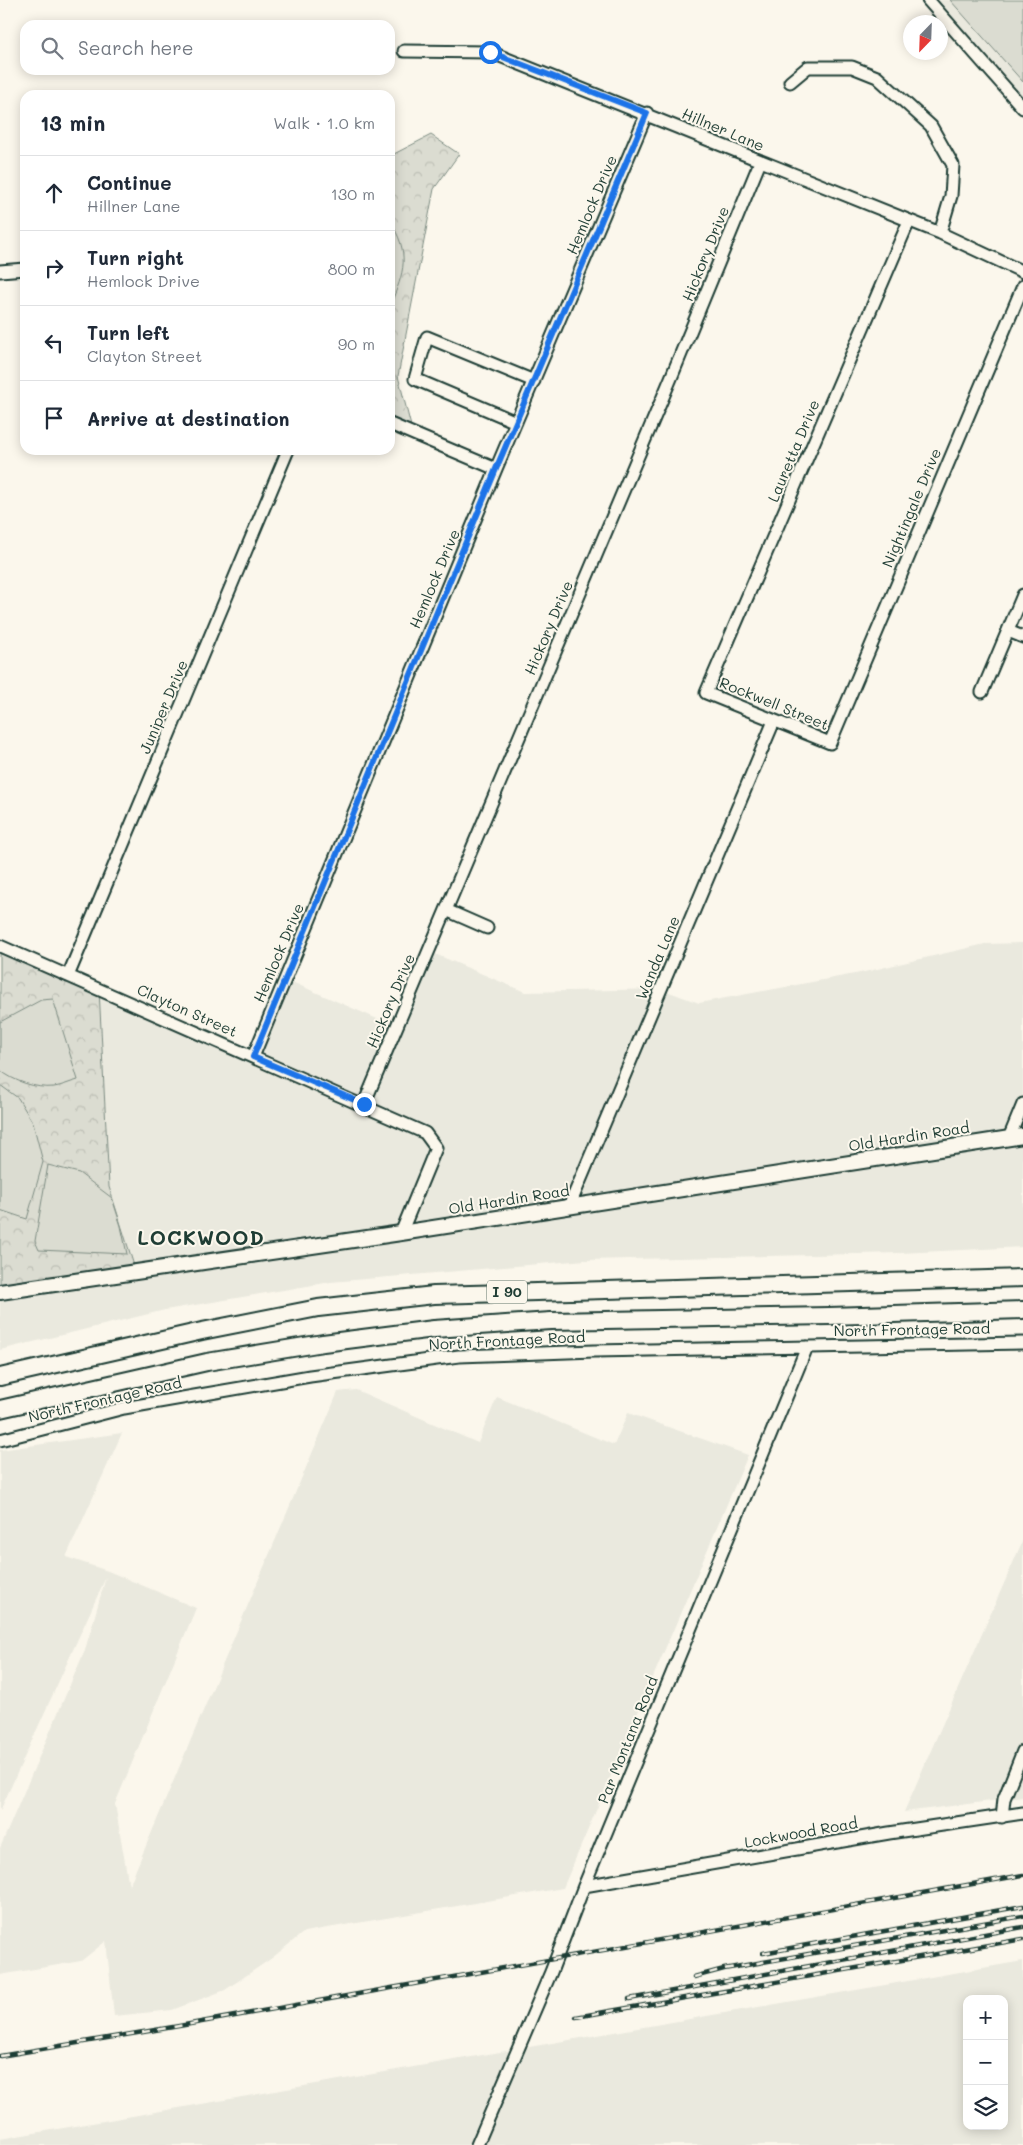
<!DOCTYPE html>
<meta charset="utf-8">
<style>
:root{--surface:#fff;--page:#f6f6f7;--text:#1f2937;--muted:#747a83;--line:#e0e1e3}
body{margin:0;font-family:Mali,sans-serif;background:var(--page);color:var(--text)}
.controls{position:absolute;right:15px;bottom:15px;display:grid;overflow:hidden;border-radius:10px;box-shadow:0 2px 12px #0003}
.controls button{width:45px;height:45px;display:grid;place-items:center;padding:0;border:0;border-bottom:1px solid var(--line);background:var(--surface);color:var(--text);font:25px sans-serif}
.compass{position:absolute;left:903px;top:15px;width:45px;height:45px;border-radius:50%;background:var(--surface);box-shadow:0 2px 12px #0003;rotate:203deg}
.stop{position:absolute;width:15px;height:15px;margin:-11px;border:4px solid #1a73e8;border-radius:50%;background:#fff}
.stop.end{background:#1a73e8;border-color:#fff;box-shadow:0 1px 5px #0008}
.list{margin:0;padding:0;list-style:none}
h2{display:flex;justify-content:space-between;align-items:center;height:65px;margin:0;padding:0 20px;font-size:21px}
h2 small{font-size:16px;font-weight:400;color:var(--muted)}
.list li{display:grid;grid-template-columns:32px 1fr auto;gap:15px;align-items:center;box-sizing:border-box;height:75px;padding:0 20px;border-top:1px solid var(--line)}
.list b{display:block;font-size:19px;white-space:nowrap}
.list p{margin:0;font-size:16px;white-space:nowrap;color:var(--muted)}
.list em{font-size:16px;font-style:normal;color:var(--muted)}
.icon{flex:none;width:28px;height:28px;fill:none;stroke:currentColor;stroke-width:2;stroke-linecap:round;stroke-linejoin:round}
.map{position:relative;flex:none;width:1023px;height:2145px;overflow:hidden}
.search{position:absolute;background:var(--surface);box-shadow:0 2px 12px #0003;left:20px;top:20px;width:375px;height:55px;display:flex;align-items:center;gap:12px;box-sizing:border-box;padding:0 18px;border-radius:15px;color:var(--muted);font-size:19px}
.panel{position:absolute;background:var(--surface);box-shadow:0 2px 12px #0003;left:20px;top:90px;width:375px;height:365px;border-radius:15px}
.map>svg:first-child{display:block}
.built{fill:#eae9de;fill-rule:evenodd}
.park{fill:url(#park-crowns);stroke:#7d8c82}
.pitch{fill:#dbdcd1;stroke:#7d8c82}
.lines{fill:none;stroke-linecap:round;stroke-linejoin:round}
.minor-casing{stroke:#1f3d34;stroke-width:15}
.major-casing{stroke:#1f3d34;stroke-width:18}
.highway-casing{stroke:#1f3d34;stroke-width:20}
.minor{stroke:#fbf7ec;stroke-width:11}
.major{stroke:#fbf7ec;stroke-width:14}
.highway{stroke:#fbf7ec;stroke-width:16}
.rail-casing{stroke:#1f3d34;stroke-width:4.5}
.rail{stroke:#fbf7ec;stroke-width:2.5;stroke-dasharray:8;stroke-linecap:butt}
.route{stroke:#1a73e8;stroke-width:6}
.labels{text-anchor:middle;stroke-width:4;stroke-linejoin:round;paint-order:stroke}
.shield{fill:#fbf7ec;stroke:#61756b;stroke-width:1}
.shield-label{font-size:14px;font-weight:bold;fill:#1f3d34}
.street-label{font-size:15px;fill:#1f3d34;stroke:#fbf7ec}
.district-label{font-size:20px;font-weight:bold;letter-spacing:1px;fill:#1f3d34;stroke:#fbf7ec}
</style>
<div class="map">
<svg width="1023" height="2145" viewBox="0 0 1023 2145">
<defs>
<pattern id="park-crowns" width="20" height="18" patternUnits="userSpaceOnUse" patternTransform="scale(1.25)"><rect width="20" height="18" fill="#dbdcd1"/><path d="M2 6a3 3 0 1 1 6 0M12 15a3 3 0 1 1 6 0" fill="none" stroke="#bcbeb4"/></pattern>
</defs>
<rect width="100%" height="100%" fill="#fbf7ec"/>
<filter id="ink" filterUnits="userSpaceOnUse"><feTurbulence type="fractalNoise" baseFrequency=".02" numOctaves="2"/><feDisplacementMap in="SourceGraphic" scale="10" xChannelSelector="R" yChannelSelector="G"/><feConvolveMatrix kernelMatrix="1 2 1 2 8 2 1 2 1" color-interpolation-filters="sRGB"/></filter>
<g filter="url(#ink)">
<path class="built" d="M926,0h97v109z
M1023,943v304l-123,6 -315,7 -254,22 -166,28 -165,40v-58l136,-20 -27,-85 -10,-198 153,68 33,-78 111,48 32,-76 97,41 136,-3 38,14 161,-30 125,-29z
M356,1390l122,53 19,-46 117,48 14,-32 120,42 -185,433 -259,44 -32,26 -47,32 -53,20 -58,6 -8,-75 -25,20 -81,14v-127l85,-198 21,-73 -106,234v-361l122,-17 -56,124 42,14 88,37 -81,196 14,82 209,-494z
M1023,1540v257l-119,15z
M1023,1961v184h-1023v-6zM967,1999h37v127h-37z"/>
<path class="park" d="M431,135l28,19 -25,35 -36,187 15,58 -23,-10v-268z
M0,946l99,43 10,198 27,85 -136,20z"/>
<path class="pitch" d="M950,0h73v82z
M390,221c20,32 15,51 0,84z
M53,999l25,81c-8,2 -16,6 -24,7 -18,2 -41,-6 -54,-17v-48l41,-22z
M0,1085l18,13 15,25 10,39 -16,57 -27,-9z
M48,1165l31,8 33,25 9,28 6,28 -88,-4 -4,-9z"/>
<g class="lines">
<defs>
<path id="minor" d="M928,0l95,108
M404,51l86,1 450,181 83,39
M790,82l18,-15h44l25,10 54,49 22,39 -2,31 -11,37
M909,221l-203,472 124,50 193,-457
M0,271l25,-2
M516,422l-101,-43 12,-42 107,44
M390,424l106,45
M1008,631l15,6
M982,692l41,-97
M446,910l41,18
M0,946l425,187 11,15 -35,85
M68,976l220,-526
M253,1057l243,-588 151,-356
M364,1104l307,-726 89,-216
M1009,1138l14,-34
M569,1207l205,-486
M0,1440l124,-32 186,-32 149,-20 135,-5 429,-8
M1002,1817l2,-18 19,-48
M584,1886l305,-53 134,-20
M477,2145l74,-173 33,-86 223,-539"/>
<path id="major" d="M0,1292l401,-59 622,-97"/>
<path id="highway" d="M0,1377l202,-46 116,-23 116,-13 589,-17
M0,1409l207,-47 116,-19 111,-14 117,-8 278,-5 194,-6"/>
</defs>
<use href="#minor" class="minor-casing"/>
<use href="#major" class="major-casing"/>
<use href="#highway" class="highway-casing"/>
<use href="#minor" class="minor"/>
<use href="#major" class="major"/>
<use href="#highway" class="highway"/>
<defs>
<path id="rail" d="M763,1953l260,-47
M694,1977l30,-8 299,-53
M629,1999l394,-72
M576,2017l447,-78
M0,2056l179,-30 844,-151"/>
</defs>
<use href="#rail" class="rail-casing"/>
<use href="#rail" class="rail"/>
</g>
</g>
<g class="lines" filter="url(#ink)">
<path class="route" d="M364,1104l-111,-47 243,-588 151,-356 -157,-61"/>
</g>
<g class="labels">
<rect class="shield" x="487" y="1280.5" width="40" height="23" rx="4"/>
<g class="shield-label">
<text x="507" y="1297">I 90</text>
</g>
<g class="street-label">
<text transform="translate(723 130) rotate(23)" y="5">Hillner Lane</text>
<text transform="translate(592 205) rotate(-67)" y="5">Hemlock Drive</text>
<text transform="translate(706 254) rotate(-68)" y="5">Hickory Drive</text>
<text transform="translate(794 451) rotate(-67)" y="5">Lauretta Drive</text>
<text transform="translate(912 508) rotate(-67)" y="5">Nightingale Drive</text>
<text transform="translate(435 579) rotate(-67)" y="5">Hemlock Drive</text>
<text transform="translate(549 628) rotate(-67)" y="5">Hickory Drive</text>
<text transform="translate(774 704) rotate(22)" y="5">Rockwell Street</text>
<text transform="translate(164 707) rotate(-67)" y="5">Juniper Drive</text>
<text transform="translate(279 953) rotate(-67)" y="5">Hemlock Drive</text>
<text transform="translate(658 958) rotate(-67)" y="5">Wanda Lane</text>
<text transform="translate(391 1001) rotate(-67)" y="5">Hickory Drive</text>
<text transform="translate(187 1011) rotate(24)" y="5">Clayton Street</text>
<text transform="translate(909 1137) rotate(-9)" y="5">Old Hardin Road</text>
<text transform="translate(509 1200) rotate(-9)" y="5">Old Hardin Road</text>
<text transform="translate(912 1330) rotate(-1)" y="5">North Frontage Road</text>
<text transform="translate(507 1341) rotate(-3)" y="5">North Frontage Road</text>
<text transform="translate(105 1400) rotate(-13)" y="5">North Frontage Road</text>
<text transform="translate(628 1740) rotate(-68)" y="5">Par Montana Road</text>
<text transform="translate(801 1833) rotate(-10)" y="5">Lockwood Road</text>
</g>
<g class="district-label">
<text x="201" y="1245">LOCKWOOD</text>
</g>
</g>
</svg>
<div class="controls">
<button>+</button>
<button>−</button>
<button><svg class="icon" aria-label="layers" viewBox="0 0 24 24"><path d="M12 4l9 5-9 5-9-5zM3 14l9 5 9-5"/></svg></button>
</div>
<svg class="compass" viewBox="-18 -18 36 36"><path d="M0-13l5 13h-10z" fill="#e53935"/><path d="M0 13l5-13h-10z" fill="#747a83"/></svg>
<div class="stop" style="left:490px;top:52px"></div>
<div class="stop end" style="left:364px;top:1104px"></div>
<div class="search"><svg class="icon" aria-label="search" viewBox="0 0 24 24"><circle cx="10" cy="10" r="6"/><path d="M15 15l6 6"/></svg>Search here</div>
<section class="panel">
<h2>13 min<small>Walk · 1.0 km</small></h2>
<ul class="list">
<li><svg class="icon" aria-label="ahead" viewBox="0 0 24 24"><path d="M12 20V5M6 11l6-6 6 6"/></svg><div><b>Continue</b><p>Hillner Lane</p></div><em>130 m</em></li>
<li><svg class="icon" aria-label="right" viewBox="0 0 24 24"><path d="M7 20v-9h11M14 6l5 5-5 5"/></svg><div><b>Turn right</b><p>Hemlock Drive</p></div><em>800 m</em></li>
<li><svg class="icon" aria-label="left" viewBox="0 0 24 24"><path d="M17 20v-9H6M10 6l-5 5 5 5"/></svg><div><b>Turn left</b><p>Clayton Street</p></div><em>90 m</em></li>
<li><svg class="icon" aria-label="arrive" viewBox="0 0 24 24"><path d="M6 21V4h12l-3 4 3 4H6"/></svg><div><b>Arrive at destination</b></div></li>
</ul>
</section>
</div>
